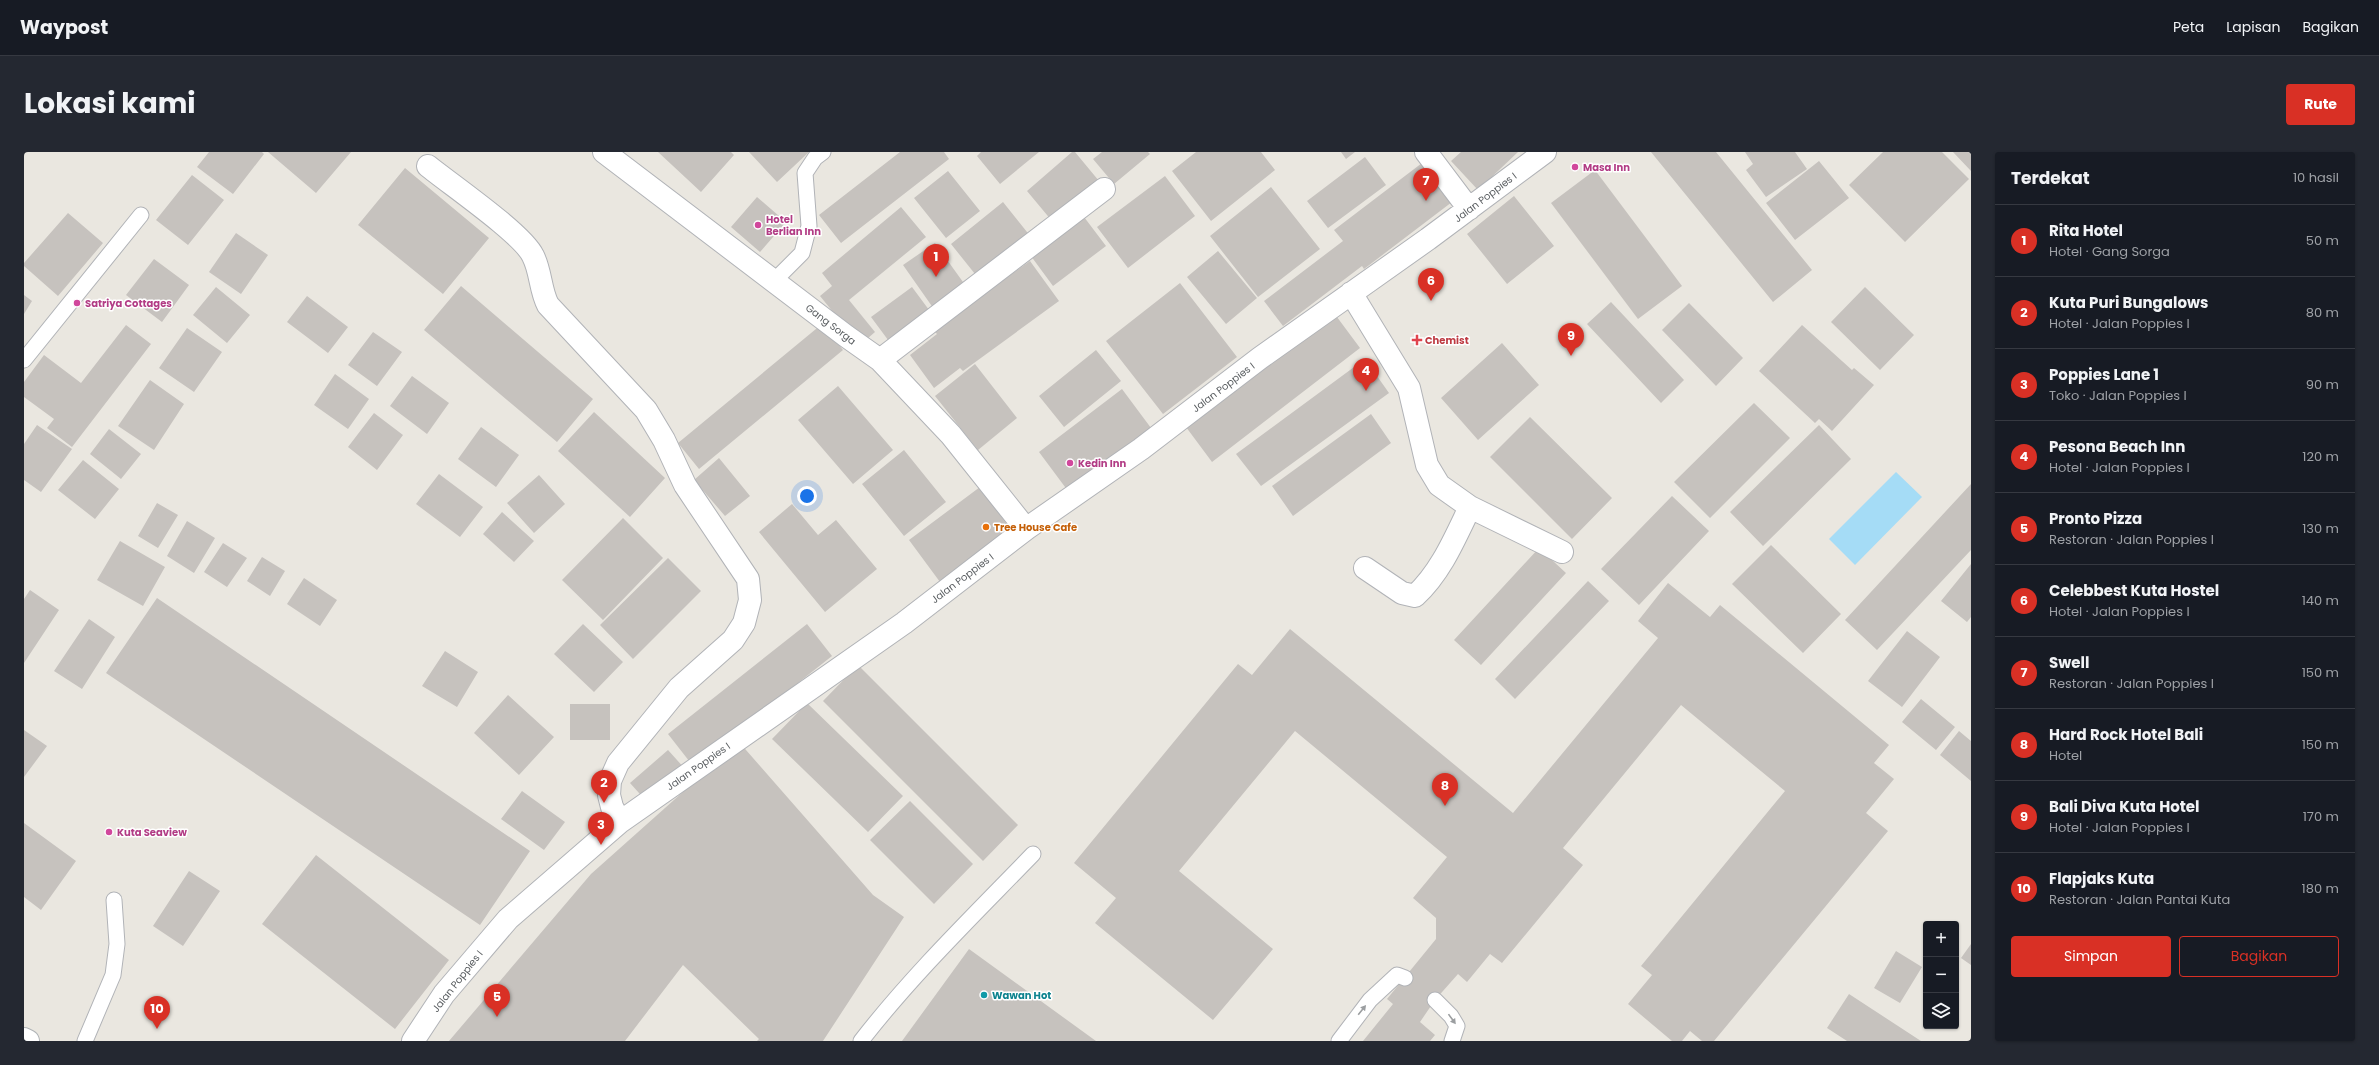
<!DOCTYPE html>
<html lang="id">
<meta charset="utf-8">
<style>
:root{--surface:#171b24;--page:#242831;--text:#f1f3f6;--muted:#9ea1a6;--line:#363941;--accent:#d93025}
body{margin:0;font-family:Poppins,sans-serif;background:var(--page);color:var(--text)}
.controls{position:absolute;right:12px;bottom:12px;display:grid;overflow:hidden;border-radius:4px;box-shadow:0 1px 3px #0004}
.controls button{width:36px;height:36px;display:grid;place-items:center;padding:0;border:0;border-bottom:1px solid var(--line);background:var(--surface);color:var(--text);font:20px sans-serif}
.you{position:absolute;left:783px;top:344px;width:14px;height:14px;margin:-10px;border:3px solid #fff;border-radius:50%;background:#1a73e8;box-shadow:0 0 0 6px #1a73e833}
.badge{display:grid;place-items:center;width:26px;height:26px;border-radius:50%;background:var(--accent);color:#fff;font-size:13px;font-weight:700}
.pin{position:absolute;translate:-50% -33px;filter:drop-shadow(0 1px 2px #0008)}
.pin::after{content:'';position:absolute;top:21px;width:14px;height:12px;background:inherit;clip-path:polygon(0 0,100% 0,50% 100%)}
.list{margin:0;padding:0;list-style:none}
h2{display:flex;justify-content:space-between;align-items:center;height:52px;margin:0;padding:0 16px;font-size:17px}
h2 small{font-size:13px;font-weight:400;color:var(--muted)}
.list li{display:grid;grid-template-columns:26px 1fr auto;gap:12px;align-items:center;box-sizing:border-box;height:72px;padding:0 16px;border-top:1px solid var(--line)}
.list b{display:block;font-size:15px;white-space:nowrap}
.list p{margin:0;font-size:13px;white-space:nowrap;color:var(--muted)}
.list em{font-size:13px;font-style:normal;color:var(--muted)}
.actions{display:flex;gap:8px;padding:12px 16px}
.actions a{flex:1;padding:9px 0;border:1px solid var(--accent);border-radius:4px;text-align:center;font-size:14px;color:var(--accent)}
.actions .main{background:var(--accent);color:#fff}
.icon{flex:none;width:22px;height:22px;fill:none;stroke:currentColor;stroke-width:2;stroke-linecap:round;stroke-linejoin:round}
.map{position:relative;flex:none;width:1947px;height:889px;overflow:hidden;border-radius:4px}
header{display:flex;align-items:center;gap:24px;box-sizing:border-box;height:56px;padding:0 20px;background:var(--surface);border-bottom:1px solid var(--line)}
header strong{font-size:19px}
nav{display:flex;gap:22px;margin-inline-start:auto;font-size:14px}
.intro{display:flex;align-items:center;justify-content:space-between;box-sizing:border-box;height:96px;padding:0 24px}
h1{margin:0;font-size:28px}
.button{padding:10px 18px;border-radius:4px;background:var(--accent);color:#fff;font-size:14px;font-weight:700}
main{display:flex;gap:24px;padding:0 24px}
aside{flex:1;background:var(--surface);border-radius:4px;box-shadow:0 1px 3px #0004}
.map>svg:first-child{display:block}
.water{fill:#a5dcf6}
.building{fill:#c6c2be}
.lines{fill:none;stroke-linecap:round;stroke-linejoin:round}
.service-casing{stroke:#b1b3b7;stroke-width:17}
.minor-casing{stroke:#b1b3b7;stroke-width:24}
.secondary-casing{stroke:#b0b4b7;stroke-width:24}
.service{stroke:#fff;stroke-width:15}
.minor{stroke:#fff;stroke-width:22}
.secondary{stroke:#fff;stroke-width:22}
.oneway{fill:#9b9ea0}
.hotel-dot{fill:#d1479c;stroke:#fff;stroke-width:1.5}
.health-dot{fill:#e0444e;stroke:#fff;stroke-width:1.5}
.food-dot{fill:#e8710a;stroke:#fff;stroke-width:1.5}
.culture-dot{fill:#0f9aa8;stroke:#fff;stroke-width:1.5}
.labels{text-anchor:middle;stroke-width:3;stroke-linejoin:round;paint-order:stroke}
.hotel-label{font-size:10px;font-weight:bold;fill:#b23c85;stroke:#fff;text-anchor:start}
.street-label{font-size:10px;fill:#595d60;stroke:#fff}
.health-label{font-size:10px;font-weight:bold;fill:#be3a42;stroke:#fff;text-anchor:start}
.food-label{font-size:10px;font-weight:bold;fill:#c56008;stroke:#fff;text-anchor:start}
.culture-label{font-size:10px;font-weight:bold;fill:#0d838f;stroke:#fff;text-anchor:start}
</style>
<header>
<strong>Waypost</strong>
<nav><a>Peta</a><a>Lapisan</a><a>Bagikan</a></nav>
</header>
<div class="intro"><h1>Lokasi kami</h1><a class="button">Rute</a></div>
<main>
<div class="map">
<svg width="1947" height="889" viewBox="0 0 1947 889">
<rect width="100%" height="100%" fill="#eae7e0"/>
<path class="water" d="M1872,320l26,25 -67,68 -26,-26z"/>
<path class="building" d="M185,0h53l2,2 -31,40 -36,-27z
M244,0h83l-35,41z
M634,0h73l3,3 -33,37z
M725,0h60l-32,30z
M876,0h44l5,7 -108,84 -22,-28z
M957,0h58l-39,32 -23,-28z
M1048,0h3l24,29 -47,40 -25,-30z
M1078,0h46l2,2 -36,30 -21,-25z
M1172,0h65l14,18 -64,51 -39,-50z
M1317,0h14l-9,7z
M1437,0h57l-40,38 -27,-29z
M1627,0h65l96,118 -39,32z
M1721,0h50l12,17 -41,28 -20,-27 7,-6z
M1859,0h59l27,27 -64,63 -56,-57z
M1929,0h18v19z
M1341,5l21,28 -58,43 -21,-27z
M1795,9l30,37 -54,42 -29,-37z
M1398,11l30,39 -88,67 -2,-3 -79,60 -19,-25 79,-60 -9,-11z
M381,16l84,70 -46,56 -85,-69z
M1571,18l87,116 -44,33 -87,-116z
M924,19l32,40 -34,27 -32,-40z
M168,23l32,25 -36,45 -32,-25z
M1141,24l30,40 -67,52 -31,-41z
M1247,35l49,62 -62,48 -48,-61z
M1490,44l40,50 -47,38 -40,-50z
M733,45l29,25 -26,30 -29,-25z
M979,50l28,35 -52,42 -28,-35z
M877,55l25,30 -77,63 26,32 -15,13 -40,-49 12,-10 -10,-13z
M44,61l35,30 -45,53 -34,-30v-3z
M1057,61l25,33 -53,40 -25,-34z
M212,81l32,22 -27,39 -32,-22z
M911,91l33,46 -32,23 -33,-47z
M1194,99l39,47 -31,26 -39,-47z
M130,107l35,26 -27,37 -36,-27z
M1006,109l29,40 -96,70 -3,-3 -26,20 -24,-33 27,-21 -4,-4z
M1156,131l57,74 -74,57 -57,-73z
M437,134l132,113 -36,43 -133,-112z
M192,135l34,28 -23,28 -34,-28z
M888,135l23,31 -41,30 -23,-31z
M1841,135l49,48 -34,35 -49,-48z
M0,143l8,6 -8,13z
M283,144l41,31 -20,26 -41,-31z
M1587,150l73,78 -23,23 -74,-79z
M1665,151l54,55 -27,28 -54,-56z
M1310,161l26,35 -148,114 -26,-35z
M798,172l21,26 -144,119 -21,-26z
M102,173l25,19 -79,103 -25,-19 7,-9 -30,-22v-15l20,-27 37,28z
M1778,173l50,45 2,-2 20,17 -42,46 -13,-12 -4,4 -56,-52z
M163,176l35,24 -28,40 -35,-24z
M349,180l29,20 -25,34 -29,-21z
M1478,191l37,42 -61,55 -37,-42z
M1072,198l25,31 -57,46 -25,-31z
M1341,207l24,34 -128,93 -25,-32z
M951,212l42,54 -39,32 -43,-54z
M311,222l34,25 -21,30 -34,-24z
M388,224l37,27 -22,31 -37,-28z
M126,228l34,24 -30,46 -36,-24z
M814,234l55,64 -40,34 -55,-64z
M1098,237l29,39 -83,63 -29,-39z
M1730,251l36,35 -80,80 -36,-36z
M570,260l71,66 -35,39 -72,-66z
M350,261l29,22 -26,35 -29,-23z
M1347,262l20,29 -98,73 -21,-30z
M1506,265l82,81 -40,41 -82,-82z
M13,273l35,24 -31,43 -17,-12v-36z
M1795,273l32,34 -88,87 -33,-34z
M457,275l38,28 -23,32 -38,-28z
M85,277l32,25 -20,25 -31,-25z
M880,298l42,52 -42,34 -42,-52z
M695,306l31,38 -25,20 -31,-36z
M59,308l36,29 -24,30 -37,-29z
M415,322l44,33 -23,30 -44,-33z
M515,323l26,29 -31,29 -27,-30z
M1947,332v66l-94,100 -32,-30z
M956,335l31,43 -71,52 -31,-42z
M1648,344l37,35 -70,74 -38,-36z
M133,351l21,12 -20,33 -20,-12z
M768,352l26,31 18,-15 41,49 -52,43 -66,-80z
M478,360l32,29 -20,21 -31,-28z
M599,366l40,40 -60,62 -41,-40z
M163,369l28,17 -21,35 -27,-17z
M96,389l45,26 -22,39 -46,-26z
M199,391l24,15 -20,29 -23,-15z
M1747,393l70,69 -38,39 -71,-69z
M1515,396l27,25 -85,92 -27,-25z
M238,405l23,14 -15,25 -23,-15z
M644,406l33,33 -68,68 -33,-34z
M1947,412v53l-4,5 -26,-21z
M280,426l33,22 -17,26 -33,-22z
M1564,429l21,20 -94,98 -20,-20z
M1644,431l42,34 10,-12 169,140 -15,18 20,16 -28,34 22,18 -174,210h-12l-12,-10 -8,10h-10l-44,-37 24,-29 -11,-9 144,-175 -104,-86 -118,143 20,17 -81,98 -12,-9 -23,28 -9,-8 -23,26 -15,22 15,13 -5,6h-67l30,-37 -6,-5 49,-60v-21l-23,-20 34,-41 -152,-126 -116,140 94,78 -60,71 -118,-97 21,-25 -42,-35 164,-199 14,11 38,-46 223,184 145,-175 -20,-17z
M6,438l29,20 -35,53v-64z
M133,446l373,253 -50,74 -374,-252z
M65,467l26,18 -33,52 -28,-18z
M559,472l40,38 -29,30 -40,-38z
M783,472l25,32 -139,110 -25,-32z
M1883,479l33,26 -38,50 -34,-26z
M421,499l33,21 -21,35 -35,-21z
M834,513l160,160 -35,36 -160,-160z
M484,543l46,42 -35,38 -45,-42z
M1897,547l34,28 -19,23 -34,-28z
M783,551l96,93 -35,36 -96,-93z
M546,552h40v36h-40z
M0,578l23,16 -23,31z
M1935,579l12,10v40l-31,-26z
M715,590l134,153 31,22 -81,124h-66l2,-2 -76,-74 -58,76h-176l142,-167z
M644,598l18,20 -38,33 -18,-20z
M498,639l43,31 -21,28 -43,-31z
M886,649l63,63 -39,40 -64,-64z
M0,671l52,38 -35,49 -17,-13z
M292,703l133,105 -54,69 -133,-105z
M165,719l31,20 -37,55 -30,-20z
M1947,792v21l-10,-7z
M945,797l127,92h-194z
M1872,799l26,16 -22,36 -26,-15z
M1825,842l72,47h-74l-20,-13z"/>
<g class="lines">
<defs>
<path id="service" d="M751,128l27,-27 7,-27 -4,-53 10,-15 8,-6
M0,208l117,-145
M1411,848l16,16 6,10 -5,15
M61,889l28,-66 4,-31 -3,-44
M837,889c52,-67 113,-126 172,-187
M1315,889l31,-41 27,-25 8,3"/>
<path id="minor" d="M580,0l242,184 34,24 71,75 75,94
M1402,0l43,57
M404,14c22,18 95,68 105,90 8,15 7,34 15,49l98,105 18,30 21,45 63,94 2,21 -6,23 -11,17 -54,48 -61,75 -8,18 -1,14 3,12 8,15
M1327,141l58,95 18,77 12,20 31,22 92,45
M856,208l224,-171
M1341,416l37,25 13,3c26,-24 40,-58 55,-89
M389,889l31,-47 64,-75 112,-97 284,-199 122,-94 115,-80 119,-91 168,-119 117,-87"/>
<path id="secondary" d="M0,887l4,2"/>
</defs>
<use href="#service" class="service-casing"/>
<use href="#minor" class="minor-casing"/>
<use href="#secondary" class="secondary-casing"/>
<use href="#service" class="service"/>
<use href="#minor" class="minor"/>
<use href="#secondary" class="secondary"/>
</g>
<defs><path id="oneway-solid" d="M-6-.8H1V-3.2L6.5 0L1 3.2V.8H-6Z"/></defs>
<g class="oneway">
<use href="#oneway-solid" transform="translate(1338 858) rotate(-51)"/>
<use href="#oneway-solid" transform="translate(1428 867) rotate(54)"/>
</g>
<g class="hotel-dot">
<circle cx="1551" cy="15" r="4"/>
<circle cx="734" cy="73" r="4"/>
<circle cx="53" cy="151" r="4"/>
<circle cx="1046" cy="311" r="4"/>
<circle cx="85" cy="680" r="4"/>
</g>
<path class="health-dot" d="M1391 182h4v4h4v4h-4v4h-4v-4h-4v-4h4z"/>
<circle class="food-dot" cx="962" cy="375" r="4"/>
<circle class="culture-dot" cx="960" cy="843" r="4"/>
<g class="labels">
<g class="hotel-label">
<text x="1559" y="19">Masa Inn</text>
<text x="742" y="71">Hotel<tspan x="742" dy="12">Berlian Inn</tspan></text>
<text x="61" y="155">Satriya Cottages</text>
<text x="1054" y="315">Kedin Inn</text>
<text x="93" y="684">Kuta Seaview</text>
</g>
<g class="street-label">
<text transform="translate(1461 45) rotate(-37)" y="4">Jalan Poppies I</text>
<text transform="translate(807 172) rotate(37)" y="4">Gang Sorga</text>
<text transform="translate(1199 235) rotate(-37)" y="4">Jalan Poppies I</text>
<text transform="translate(938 426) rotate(-37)" y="4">Jalan Poppies I</text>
<text transform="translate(674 614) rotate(-35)" y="4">Jalan Poppies I</text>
<text transform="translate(433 829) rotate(-52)" y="4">Jalan Poppies I</text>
</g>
<g class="health-label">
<text x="1401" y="192">Chemist</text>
</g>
<g class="food-label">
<text x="970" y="379">Tree House Cafe</text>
</g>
<g class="culture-label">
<text x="968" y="847">Wawan Hot</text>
</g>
</g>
</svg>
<div class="controls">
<button>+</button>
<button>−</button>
<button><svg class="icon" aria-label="layers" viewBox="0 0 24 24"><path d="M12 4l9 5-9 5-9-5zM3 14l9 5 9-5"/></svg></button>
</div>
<div class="you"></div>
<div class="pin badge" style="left:912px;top:125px">1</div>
<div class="pin badge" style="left:580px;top:651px">2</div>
<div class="pin badge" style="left:577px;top:693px">3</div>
<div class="pin badge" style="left:1342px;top:239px">4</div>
<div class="pin badge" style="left:473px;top:865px">5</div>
<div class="pin badge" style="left:1407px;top:149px">6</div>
<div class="pin badge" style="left:1402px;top:49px">7</div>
<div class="pin badge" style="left:1421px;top:654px">8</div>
<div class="pin badge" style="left:1547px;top:204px">9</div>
<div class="pin badge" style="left:133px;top:877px">10</div>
</div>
<aside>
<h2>Terdekat<small>10 hasil</small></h2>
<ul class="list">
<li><span class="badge">1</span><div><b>Rita Hotel</b><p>Hotel · Gang Sorga</p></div><em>50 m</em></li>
<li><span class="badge">2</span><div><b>Kuta Puri Bungalows</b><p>Hotel · Jalan Poppies I</p></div><em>80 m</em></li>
<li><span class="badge">3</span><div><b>Poppies Lane 1</b><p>Toko · Jalan Poppies I</p></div><em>90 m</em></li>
<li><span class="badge">4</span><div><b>Pesona Beach Inn</b><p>Hotel · Jalan Poppies I</p></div><em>120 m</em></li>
<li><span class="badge">5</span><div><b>Pronto Pizza</b><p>Restoran · Jalan Poppies I</p></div><em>130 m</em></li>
<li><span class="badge">6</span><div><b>Celebbest Kuta Hostel</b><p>Hotel · Jalan Poppies I</p></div><em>140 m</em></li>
<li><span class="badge">7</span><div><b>Swell</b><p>Restoran · Jalan Poppies I</p></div><em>150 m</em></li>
<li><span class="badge">8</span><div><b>Hard Rock Hotel Bali</b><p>Hotel</p></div><em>150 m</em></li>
<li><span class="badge">9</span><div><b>Bali Diva Kuta Hotel</b><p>Hotel · Jalan Poppies I</p></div><em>170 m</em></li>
<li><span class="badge">10</span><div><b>Flapjaks Kuta</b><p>Restoran · Jalan Pantai Kuta</p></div><em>180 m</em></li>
</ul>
<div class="actions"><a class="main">Simpan</a><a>Bagikan</a></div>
</aside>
</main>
